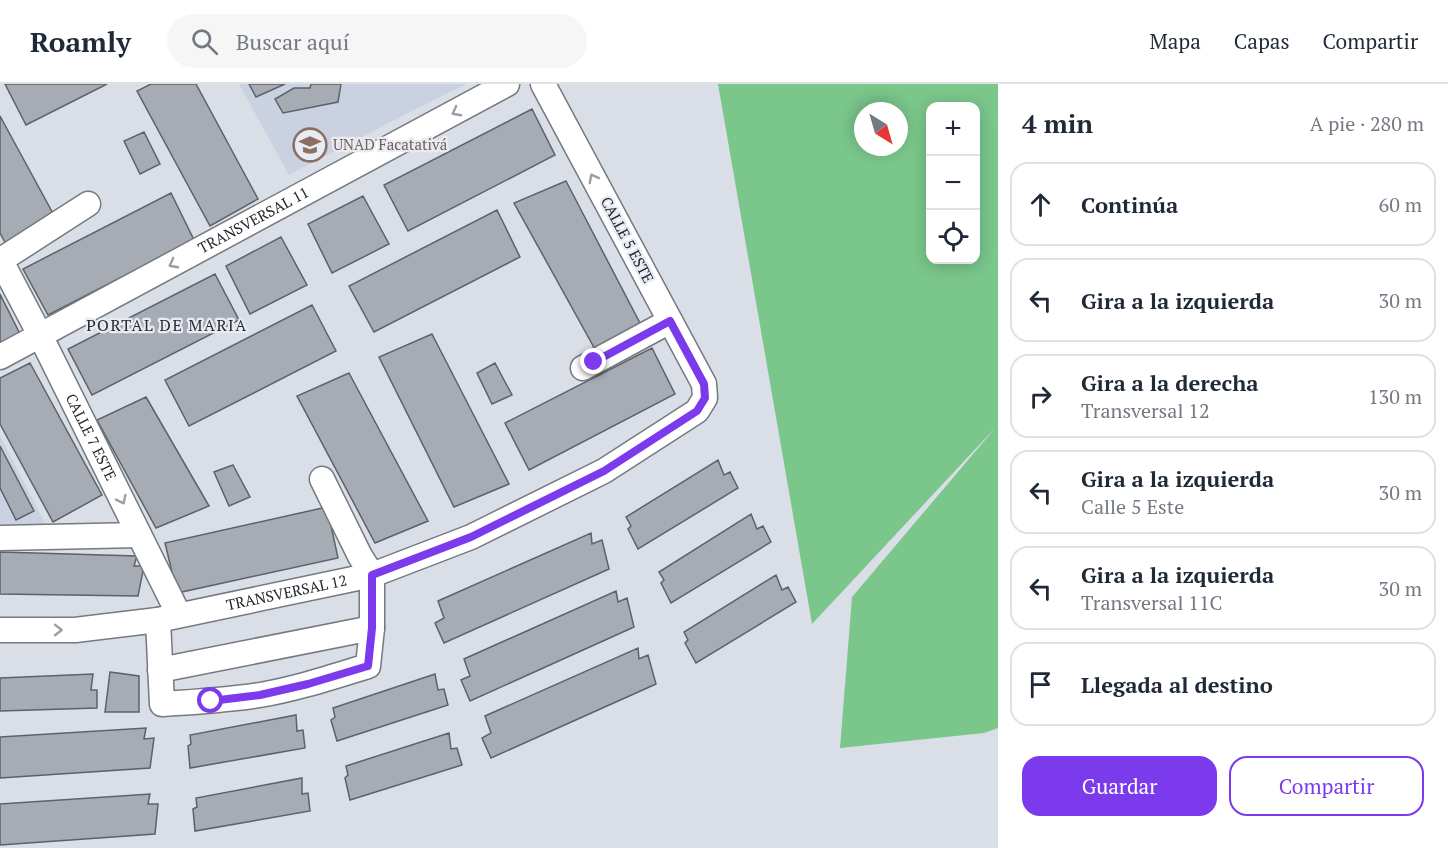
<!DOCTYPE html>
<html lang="es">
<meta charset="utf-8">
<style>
:root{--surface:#fff;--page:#f6f6f7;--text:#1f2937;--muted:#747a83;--line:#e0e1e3;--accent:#7c3aed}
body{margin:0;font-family:"PT Serif",serif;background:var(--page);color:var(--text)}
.controls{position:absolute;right:18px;top:18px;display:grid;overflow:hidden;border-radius:12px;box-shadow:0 3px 15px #0003}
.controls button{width:54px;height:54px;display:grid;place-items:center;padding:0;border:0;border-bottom:2px solid var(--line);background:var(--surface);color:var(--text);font:30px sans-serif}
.compass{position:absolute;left:854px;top:18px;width:54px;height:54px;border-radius:50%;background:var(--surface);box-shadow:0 3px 15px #0003;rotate:143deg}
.stop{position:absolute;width:18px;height:18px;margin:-14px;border:4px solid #7c3aed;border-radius:50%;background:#fff}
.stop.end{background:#7c3aed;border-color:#fff;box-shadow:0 2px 6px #0008}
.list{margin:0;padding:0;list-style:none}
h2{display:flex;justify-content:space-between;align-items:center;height:78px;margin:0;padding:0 24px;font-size:26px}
h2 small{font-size:20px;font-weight:400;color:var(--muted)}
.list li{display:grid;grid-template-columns:39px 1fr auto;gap:18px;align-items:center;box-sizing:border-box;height:84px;margin:0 12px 12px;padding:0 12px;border:2px solid var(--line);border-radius:18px}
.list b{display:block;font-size:22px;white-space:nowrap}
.list p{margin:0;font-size:20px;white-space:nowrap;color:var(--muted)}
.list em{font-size:20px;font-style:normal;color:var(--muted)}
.actions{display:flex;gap:12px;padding:18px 24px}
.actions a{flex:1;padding:14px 0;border:2px solid var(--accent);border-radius:18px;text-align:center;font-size:21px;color:var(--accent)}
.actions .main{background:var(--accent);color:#fff}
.icon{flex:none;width:33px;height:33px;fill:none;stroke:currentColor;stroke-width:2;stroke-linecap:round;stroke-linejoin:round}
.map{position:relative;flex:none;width:998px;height:764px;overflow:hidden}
header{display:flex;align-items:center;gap:36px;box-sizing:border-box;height:84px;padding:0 30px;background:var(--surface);border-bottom:2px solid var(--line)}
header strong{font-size:28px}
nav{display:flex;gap:33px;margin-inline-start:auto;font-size:21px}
.search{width:420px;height:54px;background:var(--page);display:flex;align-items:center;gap:15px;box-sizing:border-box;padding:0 21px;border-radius:33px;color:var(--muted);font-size:22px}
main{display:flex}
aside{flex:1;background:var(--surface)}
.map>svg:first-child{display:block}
.built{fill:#cad2e1}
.green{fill:#7ac68b;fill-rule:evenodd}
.building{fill:#a7abb3;stroke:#5d6168;stroke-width:1.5}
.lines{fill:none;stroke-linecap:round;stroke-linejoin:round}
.minor-casing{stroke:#757980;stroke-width:27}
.minor{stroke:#fff;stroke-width:24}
.oneway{stroke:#9e9fa0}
.route{stroke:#7c3aed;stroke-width:8}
.labels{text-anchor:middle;stroke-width:4.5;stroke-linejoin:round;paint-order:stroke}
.education-label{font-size:15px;fill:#785e54;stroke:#e7ebf4;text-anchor:start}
.street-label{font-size:15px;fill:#28292c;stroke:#e7ebf4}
.neighbourhood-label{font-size:16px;letter-spacing:1.5px;fill:#28292c;stroke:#e7ebf4}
</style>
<header>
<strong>Roamly</strong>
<div class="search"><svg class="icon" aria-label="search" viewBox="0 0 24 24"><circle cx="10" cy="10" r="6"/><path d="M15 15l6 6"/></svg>Buscar aquí</div>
<nav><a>Mapa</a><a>Capas</a><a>Compartir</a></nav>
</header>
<main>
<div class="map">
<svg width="998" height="764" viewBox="0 0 998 764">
<rect width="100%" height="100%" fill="#dadee6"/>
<path class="built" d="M239,0h227l-62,31 -115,60z
M0,352l48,93 -48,-2z"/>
<path class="green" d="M718,0h280v644l-14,5 -144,15 12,-151 144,-170 -184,197zM930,22h46v154h-46zM863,27h36v36h-36z"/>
<path class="building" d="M5,0h102l-81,41z
M151,0h45l62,115 -48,27 -73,-135z
M249,0h36l-29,13z
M311,0h30l-3,18 -55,11 -8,-14 19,-11h16z
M532,25l23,46 -147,76 -24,-46z
M0,32l56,103 -49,27 -7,-13z
M144,48l16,32 -20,10 -16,-33z
M566,97l77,148 -47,22 -82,-148z
M171,109l23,47 -146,75 -25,-46z
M363,112l26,48 -57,29 -24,-49z
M497,126l23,47 -146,75 -25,-46z
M281,153l26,48 -57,29 -24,-48z
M215,190l24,46 -147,75 -24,-46z
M0,210l20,40 -20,10z
M312,221l24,46 -147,75 -24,-46z
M432,250l77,150 -55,23 -75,-150z
M652,264l23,46 -146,76 -24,-47z
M30,279l72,132 -49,27 -53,-98v-46z
M495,279l17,32 -20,9 -15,-31z
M349,289l79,148 -53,22 -78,-147z
M146,313l63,109 -53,22 -59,-108z
M0,362l34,65 -18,9 -16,-32z
M718,376l6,15 6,-3 8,16 -100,61 -10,-20 3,-3 -5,-9z
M233,381l17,32 -21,9 -15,-34z
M327,423l11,51 -161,35 -12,-50z
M751,430l6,15 6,-3 8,16 -100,61 -10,-20 3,-3 -5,-8z
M591,449l1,11 10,-4 7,29 -165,74 -9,-20 9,-5 -6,-17z
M0,468l137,4 -3,10h10l-6,30 -138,-2z
M776,491l6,15 6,-3 8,15 -100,61 -11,-20 3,-3 -4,-8z
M616,507l2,11 9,-4 7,29 -164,74 -9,-21 9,-4 -6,-17z
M638,564l1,11 9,-4 8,29 -165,74 -9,-20 9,-5 -6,-17z
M110,588l29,4v36h-34z
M93,590l-2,16h6v18l-97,3v-33z
M435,590l3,16 6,-1 4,16 -111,36 -6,-21 4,-3 -2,-9z
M296,631l1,16 6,-1 2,18 -115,20 -2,-22 3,-2 -1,-9z
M146,644l-2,11 10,-1 -4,30 -150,10v-41z
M449,649l2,16 6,-1 5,17 -112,35 -5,-22 3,-3 -2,-9z
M302,694v16l6,-1 2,18 -115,20 -2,-22 4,-2 -1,-9z
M150,710l-2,10h10l-3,30 -155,11v-41z"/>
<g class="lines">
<defs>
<g id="minor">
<path id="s1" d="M0,175l40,76 139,280"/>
<path d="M1,176l87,-56"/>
<path id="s2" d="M0,273l507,-273"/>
<path d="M583,284l87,-47"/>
<path d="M0,454l139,-3"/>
<path d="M158,536l4,84c33,-2 65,-4 98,-9 36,-6 72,-18 108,-29l4,-38v-53l-12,-19 -38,-77"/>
<path id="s3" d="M0,546h75l83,-10 214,-45 99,-38 133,-66 93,-60 8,-13 -1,-14 -161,-300"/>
<path d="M160,586l212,-42"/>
</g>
</defs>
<use href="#minor" class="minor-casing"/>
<use href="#minor" class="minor"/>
</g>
<defs><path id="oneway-chevron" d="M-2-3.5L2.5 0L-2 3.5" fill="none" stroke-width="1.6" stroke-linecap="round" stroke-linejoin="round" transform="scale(1.5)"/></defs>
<g class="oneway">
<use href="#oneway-chevron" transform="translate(456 28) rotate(152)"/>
<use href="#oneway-chevron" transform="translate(593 94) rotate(-118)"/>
<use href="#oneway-chevron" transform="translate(173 180) rotate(152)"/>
<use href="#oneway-chevron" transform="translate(122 416) rotate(64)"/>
<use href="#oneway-chevron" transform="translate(58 546)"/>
</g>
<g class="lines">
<path class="route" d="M211,617l49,-6 48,-11 60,-18 4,-38v-53l99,-38 133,-66 93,-60 8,-13 -1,-14 -34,-63 -76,41"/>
</g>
<defs>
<symbol id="university-ring" viewBox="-11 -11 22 22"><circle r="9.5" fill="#e7ebf4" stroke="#8d6e63" stroke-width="1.5"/><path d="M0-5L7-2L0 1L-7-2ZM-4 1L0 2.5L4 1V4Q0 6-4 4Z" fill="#8d6e63"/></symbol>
</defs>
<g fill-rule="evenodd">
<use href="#university-ring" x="291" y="42" width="38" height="38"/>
</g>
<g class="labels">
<g class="education-label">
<text x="333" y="66">UNAD Facatativá</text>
</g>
<g class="street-label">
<text dy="5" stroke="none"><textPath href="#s2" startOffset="288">TRANSVERSAL 11</textPath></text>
<text transform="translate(627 156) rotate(62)" y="5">CALLE 5 ESTE</text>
<text dy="5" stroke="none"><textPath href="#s1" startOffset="200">CALLE 7 ESTE</textPath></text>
<text dy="5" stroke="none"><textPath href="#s3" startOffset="290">TRANSVERSAL 12</textPath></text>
</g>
<g class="neighbourhood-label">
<text x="167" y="247">PORTAL DE MARIA</text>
</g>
</g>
</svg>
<div class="controls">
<button>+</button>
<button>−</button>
<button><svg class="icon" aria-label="locate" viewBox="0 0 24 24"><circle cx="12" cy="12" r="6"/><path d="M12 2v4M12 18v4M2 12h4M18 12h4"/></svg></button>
</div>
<svg class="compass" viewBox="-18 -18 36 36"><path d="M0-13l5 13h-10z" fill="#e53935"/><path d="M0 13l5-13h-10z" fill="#747a83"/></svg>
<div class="stop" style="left:211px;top:617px"></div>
<div class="stop end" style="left:594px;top:278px"></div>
</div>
<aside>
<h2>4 min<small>A pie · 280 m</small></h2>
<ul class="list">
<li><svg class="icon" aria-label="ahead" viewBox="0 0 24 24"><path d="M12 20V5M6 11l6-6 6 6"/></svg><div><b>Continúa</b></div><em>60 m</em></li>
<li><svg class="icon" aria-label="left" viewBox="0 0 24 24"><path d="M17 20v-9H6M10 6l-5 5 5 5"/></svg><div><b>Gira a la izquierda</b></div><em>30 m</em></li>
<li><svg class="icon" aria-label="right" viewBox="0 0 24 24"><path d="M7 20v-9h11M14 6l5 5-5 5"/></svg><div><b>Gira a la derecha</b><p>Transversal 12</p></div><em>130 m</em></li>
<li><svg class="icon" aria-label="left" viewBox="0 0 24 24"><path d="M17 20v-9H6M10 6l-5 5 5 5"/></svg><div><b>Gira a la izquierda</b><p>Calle 5 Este</p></div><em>30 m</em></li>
<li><svg class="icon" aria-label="left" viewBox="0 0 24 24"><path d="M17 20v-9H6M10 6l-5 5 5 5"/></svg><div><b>Gira a la izquierda</b><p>Transversal 11C</p></div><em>30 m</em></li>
<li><svg class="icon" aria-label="arrive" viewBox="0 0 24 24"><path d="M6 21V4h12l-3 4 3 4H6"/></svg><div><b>Llegada al destino</b></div></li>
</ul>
<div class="actions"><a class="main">Guardar</a><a>Compartir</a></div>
</aside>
</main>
